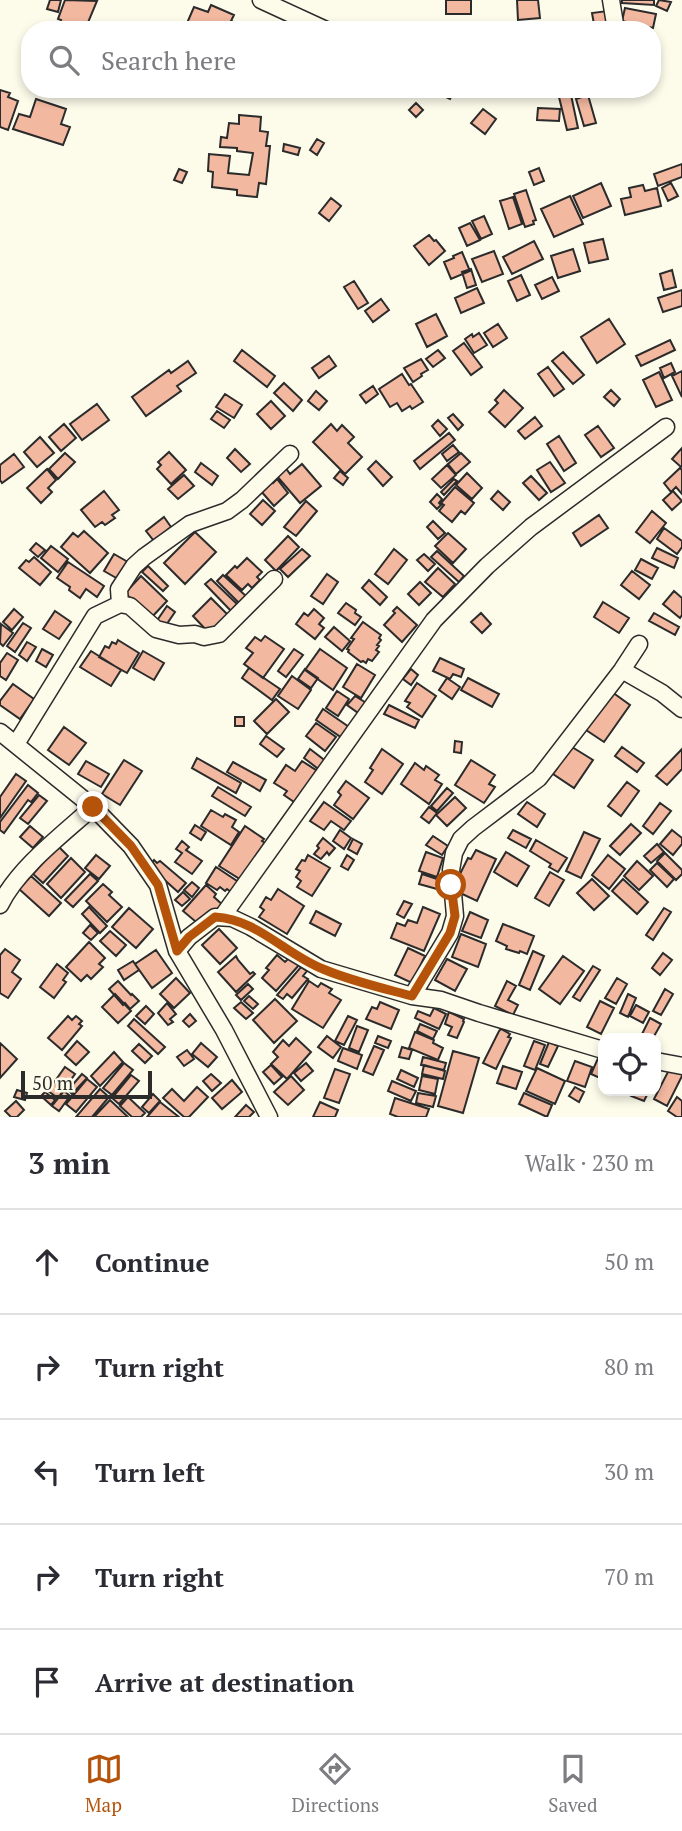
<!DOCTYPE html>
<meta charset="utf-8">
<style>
:root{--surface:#fff;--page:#f2f2f3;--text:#2b2b33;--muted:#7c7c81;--line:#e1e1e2;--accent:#b45309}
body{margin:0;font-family:"PT Serif",serif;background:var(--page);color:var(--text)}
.controls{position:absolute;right:21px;bottom:21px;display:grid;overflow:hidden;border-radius:14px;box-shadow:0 4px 10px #0003}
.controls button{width:63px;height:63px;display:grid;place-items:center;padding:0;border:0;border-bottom:2px solid var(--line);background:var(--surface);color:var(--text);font:35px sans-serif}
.scale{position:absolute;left:21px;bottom:18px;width:131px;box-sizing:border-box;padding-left:7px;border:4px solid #2b2b2b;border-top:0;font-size:19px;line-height:24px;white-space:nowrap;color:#2b2b2b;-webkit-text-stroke:5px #fdfbea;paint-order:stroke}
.stop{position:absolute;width:21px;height:21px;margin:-16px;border:5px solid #b45309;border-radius:50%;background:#fff}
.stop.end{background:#b45309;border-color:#fff;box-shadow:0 2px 7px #0008}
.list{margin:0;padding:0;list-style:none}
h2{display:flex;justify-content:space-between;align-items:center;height:91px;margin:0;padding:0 28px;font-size:30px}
h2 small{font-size:23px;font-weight:400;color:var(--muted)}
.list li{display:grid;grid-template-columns:46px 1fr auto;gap:21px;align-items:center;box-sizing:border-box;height:105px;padding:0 28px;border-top:2px solid var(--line)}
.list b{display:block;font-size:26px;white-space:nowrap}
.list em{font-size:23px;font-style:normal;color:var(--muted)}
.icon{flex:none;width:38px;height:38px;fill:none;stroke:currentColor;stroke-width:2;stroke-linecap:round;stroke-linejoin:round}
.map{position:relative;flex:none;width:682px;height:1117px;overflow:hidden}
.search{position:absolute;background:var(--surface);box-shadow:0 4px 10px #0003;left:21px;right:21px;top:21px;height:77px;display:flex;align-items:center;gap:18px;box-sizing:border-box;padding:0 24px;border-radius:28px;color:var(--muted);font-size:26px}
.sheet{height:616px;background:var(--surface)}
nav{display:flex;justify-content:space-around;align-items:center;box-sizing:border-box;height:98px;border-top:2px solid var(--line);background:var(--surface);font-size:19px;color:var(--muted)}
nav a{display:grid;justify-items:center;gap:4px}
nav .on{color:var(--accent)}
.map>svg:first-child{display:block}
.building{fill:#f2b8a0;stroke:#2b2b2b;stroke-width:2}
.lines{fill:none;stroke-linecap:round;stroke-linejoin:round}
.minor-casing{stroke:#2b2b2b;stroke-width:19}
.minor{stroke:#fdfbea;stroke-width:16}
.route{stroke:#b45309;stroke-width:9}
</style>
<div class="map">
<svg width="682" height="1117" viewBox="0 0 682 1117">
<rect width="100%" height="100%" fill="#fdfbea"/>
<path class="building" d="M50,0h11l-3,12 -11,-3z
M65,0l32,1 -10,24 -2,-1 -2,6 -23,-8 1,-2 -3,-1z
M446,0h25v14h-25z
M517,0h21l2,18 -22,2z
M622,0h32v5l-32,-2z
M659,0l12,2 -4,9 -11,-5z
M211,5l23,10 -3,6 15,7 -1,2h-61l10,-23 14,5z
M625,8l31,6 -3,14 -31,-7z
M607,11l3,19h-15l-3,-17z
M652,62h7v13h-7z
M429,89h26l-5,10z
M0,90l10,3 -2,4 10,4 -10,29 -8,-3z
M571,95l7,33 -11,2 -8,-33z
M588,95l8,28 -12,3 -8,-27z
M36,99l30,10 -5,15 9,3 -7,18 -50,-16 6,-15 11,3z
M416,103l7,7 -7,7 -7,-7z
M538,108l22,1 -1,12 -22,-1z
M483,109l13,10 -11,15 -14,-11z
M239,115l22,2 -1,14 8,1 -2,14h4l-4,38 -7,-1 -2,14 -20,-2v-5l-25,-3 1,-15 -5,-1 1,-17 21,2 -2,17 21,2 4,-22 -16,-2v-3l-17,-1 1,-10 6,1 2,-15 10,1z
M317,139l7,4 -7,12 -7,-5z
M284,144l16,4 -2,7 -15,-4z
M682,164v13l-24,9 -4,-12z
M539,168l5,13 -10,4 -5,-13z
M179,169l8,3 -5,11 -8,-3z
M601,183l10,23 -28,12 -10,-22z
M671,183l7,13 -10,5 -6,-13z
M643,185l2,6 12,-3 4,18 -36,9 -4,-16 10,-2 -2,-9z
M526,190l10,30 -3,1 1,3 -9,3 -11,-33z
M570,196l13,28 -29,13 -13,-28z
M513,197l9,27 -13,5 -9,-28z
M331,198l10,8 -12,15 -10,-8z
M484,216l8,18 -11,5 -9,-18z
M470,223l10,17 -13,6 -8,-18z
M429,235l5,6 2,-1 9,11 -16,14 -15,-19z
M603,239l5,20 -19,4 -5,-20z
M534,241l9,18 -31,15 -9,-17z
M573,249l7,22 -22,7 -7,-22z
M494,251l9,23 -21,8 -10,-23z
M462,252l8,19 -19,8 -7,-17 10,-4 -1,-2z
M471,269l5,16 -9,3 -5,-16z
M672,270l4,17 -12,3 -4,-16z
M521,275l9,20 -13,6 -9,-20z
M552,277l7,14 -17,8 -7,-14z
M354,281l14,22 -10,6 -14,-22z
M477,288l7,15 -23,10 -6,-15z
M682,290v16l-19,6 -5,-14z
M381,299l8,11 -16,12 -8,-11z
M436,314l11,22 -20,11 -11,-23z
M609,319l16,25 -28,19 -16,-26z
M498,324l9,14 -14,9 -9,-14z
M479,333l8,12 -13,8 -9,-14 7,-5 1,3z
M670,340l5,10 -34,16 -5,-10z
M464,343l18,24 -11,8 -18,-24z
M242,350l33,26 -8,11 -33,-26z
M438,350l7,8 -12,9 -7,-8z
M563,352l21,23 -11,9 -21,-23z
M329,356l7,10 -17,12 -7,-10z
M421,359l7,11 -7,4 1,2 -9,6 -9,-14z
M188,361l8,12 -19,13 4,5 -35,25 -14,-19 37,-27 2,3z
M671,363l4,9 -11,6 -4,-10z
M548,367l16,22 -10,7 -16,-22z
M682,371v26l-10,-21z
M659,372l13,28 -16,7 -13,-27z
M402,374l7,11 2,-1 12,18 -11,7 -2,-3 -8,5 -5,-8 -7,4 -11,-18z
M284,383l18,17 -9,11 -19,-18z
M373,386l5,8 -12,9 -6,-8z
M504,390l19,18 -18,19 -16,-15 9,-9 -3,-3z
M611,390l9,9 -6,7 -10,-9z
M316,391l11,10 -8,9 -11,-9z
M225,394l17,11 -8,13 -18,-11z
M271,401l14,15 -14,13 -14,-15z
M97,404l12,16 -27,20 -12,-16z
M217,411l13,9 -6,8 -13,-9z
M453,414l10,11 -5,5 -10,-12z
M535,417l7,9 -17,13 -7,-8z
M438,420l9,9 -7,7 -8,-10z
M64,424l12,14 -15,13 -12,-14z
M331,424l6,7 5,-6 12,12 -6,6 14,14 -17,17 -32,-32z
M598,426l16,22 -13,9 -16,-22z
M449,433l6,7 -35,29 -6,-8z
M559,436l17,27 -12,8 -17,-27z
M40,437l14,16 -17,14 -13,-15z
M453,445l6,7 -12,9 -5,-7z
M682,448v18l-1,1 -9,-8z
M235,449l15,15 -9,8 -14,-14z
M169,452l17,18 -15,14 -14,-15 4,-4 -3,-3z
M65,453l10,9 -17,17 -9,-10z
M461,453l9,9 -14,12 -8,-10z
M14,454l10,13 -22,16 -2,-3v-15z
M376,461l16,16 -9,9 -15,-17z
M550,462l15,21 -14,9 -14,-22z
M201,463l17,13 -6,9 -17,-13z
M302,464l19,22 -21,17 -24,-28 9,-8 5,7z
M447,465l9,10 -15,13 -9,-9z
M680,468l2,2v24l-6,-7 -5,5 -7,-9z
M47,469l9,11 -8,8 4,4 -11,11 -14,-15z
M340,471l8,7 -5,7 -9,-7z
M467,473l15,15 -10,11 -16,-14z
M184,475l10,11 -16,13 -10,-10z
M531,476l16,17 -8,7 -16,-17z
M277,479l11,14 -14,13 -14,-16 11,-9 2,2z
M454,479l3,2 -13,14 -3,-3z
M455,487l19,16 -9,11 -4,-3 -9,11 -13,-11 5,-6 -3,-2z
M104,491l15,19 -7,5 3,3 -10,7 -3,-3 -7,5 -14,-17z
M498,491l12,11 -7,8 -12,-11z
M673,491l9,10 -10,9 -9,-10z
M437,494l5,5 -3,4 2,2 -4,4 -7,-7z
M263,500l12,11 -13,14 -12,-11z
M306,501l11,10 -21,25 -12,-9z
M652,511l14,12 -16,20 -14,-11z
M599,515l9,13 -27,18 -8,-13z
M164,517l7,10 -17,14 -8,-10z
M433,521l12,12 -7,6 -11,-12z
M664,528l18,13v6l-5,7 -20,-15z
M84,531l24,22 -18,20 -29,-26 12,-14 5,4z
M195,532l21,20 -31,32 -21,-21z
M448,533l18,16 -13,14 -18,-17z
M288,536l11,11 -23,24 -11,-11z
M36,543l9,7 -7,7 -8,-7z
M51,546l17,13 -10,13 -17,-14z
M657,548l21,10 -4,10 -22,-10z
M302,549l8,7 -22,21 -8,-8z
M394,549l13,11 -19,24 -13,-10z
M437,551l27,25 -5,6 -28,-25z
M114,554l14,8 -10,17 -14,-8z
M424,554l11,10 -7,7 -11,-11z
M34,557l17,15 -11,13 -21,-17 7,-8 3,2z
M247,558l15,14 -5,5 3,3 -8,8 -4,-4 -6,6 -16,-15 9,-9 2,2z
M641,559l17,9 -6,11 -17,-9z
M68,562l36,24 -7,11 -11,-8 -6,9 -11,-8 1,-3 -13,-9z
M148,566l20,20 -5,5 -21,-19z
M438,568l17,16 -12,13 -18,-15z
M632,571l18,14 -11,14 -18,-14z
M327,574l11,8 -15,22 -12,-8z
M223,575l23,21 -7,7 -22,-22z
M141,576l26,25 -16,17 -26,-25z
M211,579l26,25 -6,7 -26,-27z
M369,580l18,17 -7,8 -18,-17z
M420,582l11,11 -12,12 -11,-11z
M674,591l8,7v17l-2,3 -17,-14z
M211,598l17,17 -19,18 -16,-17z
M603,602l26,16 -10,15 -25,-16z
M346,603l10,7 -1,3 6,4 -6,8 -17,-12z
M167,606l8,6 -11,16 -8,-6z
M397,607l20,18 -15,17 -18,-17 11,-12 -2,-2z
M14,609l9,8 -11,13 -9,-8z
M314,609l10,9 -5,6 5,4 -9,11 -19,-15 8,-11 4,3z
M55,611l16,11 -12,17 -16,-10z
M481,613l10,11 -9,9 -11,-11z
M654,613l25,14 -4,8 -26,-14z
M363,622l18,13 -2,3 2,2 -4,5 2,1 -3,4 3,2 -7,9 -4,-2 -2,4 -3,-2 -2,1 -13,-10 1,-2 -2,-1 7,-10 -3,-1z
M23,623l8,5 -16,24 -8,-6z
M1,624l12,9 -10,13 -3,-3z
M334,627l16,14 -8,10 -17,-14z
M265,636l19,13 -21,29 -19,-14 9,-11 -7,-5 9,-11 6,4z
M118,640l21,13 -12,20 -28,-16 6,-11 4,2 3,-6 4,2z
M27,642l9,5 -9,14 -8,-6z
M42,649l11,6 -7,12 -10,-6z
M294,649l9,6 -17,22 -8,-6z
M320,649l27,19 -14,22 -28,-20z
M91,651l30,19 -10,16 -31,-19z
M143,651l21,12 -10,17 -21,-12z
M7,653l11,7 -12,20 -6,-4v-13z
M440,658l24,11 -3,8 -8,-3 -3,5 -17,-8z
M357,664l18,11 -14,23 -18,-11z
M249,668l31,21 -8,11 -30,-22z
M305,669l13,9 -7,10 -13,-9z
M411,669l7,6 -7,10 -8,-6z
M292,676l19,14 -13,19 -20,-13z
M447,678l13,9 -8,12 -13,-9z
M468,678l31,16 -7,13 -31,-17z
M417,683l19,13 -14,21 -15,-10 3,-4 -5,-2z
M13,684l21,15 -14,20 -20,-14v-4z
M337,691l12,8 -11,17 -12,-8z
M612,692l18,13 -26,37 -18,-12z
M355,696l13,8 -7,11 -14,-10z
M276,699l13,13 -22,22 -13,-13z
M389,705l30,15 -4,8 -31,-14z
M323,709l29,20 -7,11 -29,-20z
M235,717h9v9h-9z
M316,723l20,14 -11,14 -19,-15z
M64,727l22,16 -17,22 -21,-15z
M266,736l18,13 -7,8 -17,-13z
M455,741l7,1 -1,11 -7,-1z
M572,747l21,13 -19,28 -21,-14 5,-7 -5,-3z
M622,747l22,16 -7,9 -22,-16z
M310,749l17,13 -6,9 -17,-13z
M382,749l21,15 -21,30 -17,-12 8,-12 -3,-2z
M682,749v20l-15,16 -11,-9z
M197,758l44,25 -5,10 -44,-25z
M124,760l18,11 -22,34 -18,-11z
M471,760l24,15 -6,9 6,3 -11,16 -29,-18z
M86,761l23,13 -8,13 -23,-13z
M302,761l20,13 -28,28 -10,-7 3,-4 -13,-8 12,-18 9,6z
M233,762l33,18 -6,11 -33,-19z
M415,763l9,7 2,-4 13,9 -4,5 7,4 -13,20 -28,-20z
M16,774l10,7 -26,37v-21z
M346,781l23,17 -16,21 -19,-14 7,-10 -3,-3z
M627,782l12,9 -18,25 -13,-10z
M28,785l10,8 -7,9 -3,-2 -24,33 -4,-3v-8z
M218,787l33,20 -6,9 -33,-20z
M447,788l6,5 -16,18 -6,-5z
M39,795l8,6 -19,23 -8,-6z
M455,797l11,11 -19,18 -11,-11z
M324,802l27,19 -7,9 -13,-9 -7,9 -14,-9z
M527,802l18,12 -8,13 -19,-13z
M660,803l11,8 -18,23 -10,-8z
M429,807l8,6 -8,10 -8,-6z
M211,810l12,7 2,-3 11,6 -4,7 7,5 -8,13 -30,-19z
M631,824l10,9 -21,22 -10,-9z
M195,825l11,7 -5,8 -11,-7z
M30,826l13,11 -10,11 -13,-11z
M245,826l19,13 -2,2 4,3 -23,37 -24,-15z
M340,830l11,8 -7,11 -11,-8z
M513,830l18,9 -5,9 -18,-10z
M672,830l10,8v6l-9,11 -13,-11z
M584,832l16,7 -19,39 -15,-7z
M433,836l15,10 -6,9 -16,-10z
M323,838l12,10 -6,7 -2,-3 -6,7 -7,-5 5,-6 -2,-2z
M353,839l9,5 -5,10 -9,-5z
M536,840l31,18 -9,14 -9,-5 2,-3 -21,-13z
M182,841l7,6 -3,3 16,11 -10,13 -17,-12 7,-9 -6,-4z
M657,844l7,8 -13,11 -7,-7z
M58,846l10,10 -25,27 -10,-9z
M476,850l20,9 -19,42 -19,-9 5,-10 -6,-2 11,-22 3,1z
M426,852l17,6 -6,19 -18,-6z
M506,852l23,14 -12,20 -23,-14z
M665,853l17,17v4l-6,6 -19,-19z
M96,855l14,11 -11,13 -14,-11z
M308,855l22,13 -18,28 -15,-9 4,-6 -5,-4 4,-6 -4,-2 6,-9 3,1z
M347,855l7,5 -6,10 -7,-4z
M608,855l17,14 -16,20 -17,-14z
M71,858l14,14 -24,26 -14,-14z
M154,860l3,3 3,-2 26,22 -8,9 -29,-26z
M637,861l16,15 -14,14 -15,-14z
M657,863l17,16 -7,8 -17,-17z
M216,867l27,18 -12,7 -4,-3 -2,2 -5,-4 -3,3 -11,-7z
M550,872l14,8 -15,26 -14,-8z
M90,874l8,7 -25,26 -8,-7z
M422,874l18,6 -3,9 -18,-5z
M31,876l30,27 -12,13 -30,-27z
M592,879l17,17 -15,14 -17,-17z
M623,879l25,23 -11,12 -25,-23z
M192,882l7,6 -7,9 -8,-7z
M103,884l9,8 -3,3 13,12 -15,15 -21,-21z
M206,885l10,9 -2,3 11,10 -23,20 -19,-16z
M278,889l26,17 -17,28 -28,-17 5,-7 -4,-3 6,-10 5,3z
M183,892l7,7 -8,7 -7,-6z
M404,901l8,3 -8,14 -7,-4z
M89,907l18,19 -7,7 -18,-19z
M423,907l17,7 -16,37 -33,-13 6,-15 8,3 3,-6 9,3z
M129,908l24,21 -17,19 -24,-21z
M664,908l7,4 -18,28 -7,-5z
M316,911l25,13 -6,12 -25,-13z
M470,912l18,8 -7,18 -19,-7z
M503,924l31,12 -7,18 -7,-3 -1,2 -13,-4 1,-3 -11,-5z
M90,925l8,8 -7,7 -8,-7z
M219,929l18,19 -17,16 -18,-19z
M110,931l16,14 -10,11 -16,-15z
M461,934l25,10 -8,23 -26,-10z
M89,942l16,16 -6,6 4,3 -12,12 -4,-4 -6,6 -15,-14z
M408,948l17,8 -13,27 -17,-8z
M5,949l15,11 -8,12 9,7 -13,19 -8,-5v-38z
M156,950l16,23 -20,15 -17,-24z
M533,951l11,5 -14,34 -11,-5z
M663,953l9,7 -12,15 -8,-7z
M277,955l8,7 5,-5 9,8 -23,26 -14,-13 7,-8 -3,-2z
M236,956l2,4 12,14 3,-2 2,2 -19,18 -18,-20z
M563,956l21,15 -24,33 -21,-15z
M447,959l20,10 -12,22 -20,-11z
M133,961l6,9 -15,10 -6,-10z
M57,964l11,9 -5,7 3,2 -12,16 -14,-11z
M593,966l7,4 -20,31 -7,-4z
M301,967l6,4 -4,5 5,3 -16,19 -5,-4 -4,5 -6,-4z
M176,978l14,15 -16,15 -14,-14z
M617,978l10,6 -11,20 -11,-6z
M118,981l13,14 1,-1 7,7 -9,8 -5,-6 -2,2 -14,-16z
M309,981l9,6 3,-4 11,6 -3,4 12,7 -18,28 -31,-19z
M507,981l9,5 -8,14 10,5 -5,10 -18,-9z
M248,984l5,5 -12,11 -5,-5z
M665,989l8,5 -12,21 -8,-4z
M115,994l16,17 -13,12 -16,-16z
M628,994l8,4 -8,19 -8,-4z
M249,996l9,8 -5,5 -9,-8z
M275,999l22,22 -23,22 -21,-23z
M600,1001l14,7 -13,26 -14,-7z
M241,1002l12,11 -7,6 -12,-11z
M380,1002l19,8 -8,19 -25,-10 6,-12 5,2z
M167,1003l9,11 -6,5 3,3 -5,3 -10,-12z
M636,1005l13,7 -6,11 -13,-7z
M146,1006l8,8 -9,10 -9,-8z
M434,1008l12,6 -7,15 -24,-11 3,-7 12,5z
M449,1012l15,7 -1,2 1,1 -7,16 -9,-3 4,-8 -7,-3z
M190,1014l6,7 -7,6 -6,-6z
M68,1016l4,4 4,-4 6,5 -3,3 3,2 -20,24 -14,-12z
M348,1016l9,4 -13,25 -9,-4z
M650,1018l11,6 -8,14h-13z
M134,1019l31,28 -7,7 -30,-28z
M420,1024l17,7 -4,8 -16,-8z
M357,1026l11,4 -9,22 -10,-4z
M501,1029l9,5 -2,3 3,1 -15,31 -13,-6 16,-32z
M415,1032l19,8 -1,3 10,5 -5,12 -29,-12z
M327,1036l14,11 -8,11 -15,-11z
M378,1036l13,5 -3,7 -13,-5z
M296,1038l15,14 -24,27 -16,-15 7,-7 -5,-5 10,-12 6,6z
M77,1041l12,11 -13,13 -11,-10z
M534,1041l11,4 -10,25 -11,-4z
M549,1042l9,4 -10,21 -8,-3z
M0,1043l17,16 -17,19z
M201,1043l16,14 -9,10 -16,-13z
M139,1044l13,12 -7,7 -13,-12z
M374,1046l10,4 -11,25 -10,-4z
M402,1047l10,3 -3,9 -10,-2z
M343,1048l19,7 -5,14 -19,-8z
M187,1050l7,9 -10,7 -7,-9z
M453,1051l26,7 -16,55 -25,-7z
M114,1052l9,10 -23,24 -9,-10z
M599,1056l4,2v14l-3,6 -9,-4z
M423,1057l23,6 -2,7 -23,-5z
M575,1061l17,6 -7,20 -18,-6z
M124,1063l9,7 -21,25 -9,-7z
M306,1063l7,8 -12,10 -7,-8z
M271,1065l11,12 -8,7 -11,-12z
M424,1065l21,6 -2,8 -21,-5z
M503,1066l19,6 -6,17 -19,-6z
M671,1066l11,6v4l-15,30 -13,-7z
M65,1067l10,7 -17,24 -10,-7z
M537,1068l28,13 -10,23 -29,-13z
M335,1069l15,5 -11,29 -15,-5z
M401,1070l17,8 -4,9 -17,-8z
M82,1074l5,4 -15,16 -4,-4z
M211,1074l10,9 -9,8 -9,-10z
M131,1075l8,6 -20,23 -7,-6z
M291,1076l13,14 -16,15 -14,-13z
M422,1076l16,3 -3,15 -16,-4z
M87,1079l10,8 -21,25 -10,-8z
M232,1080l10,12 -20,17 -10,-11z
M392,1081l24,10 -5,10 -23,-10z
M197,1087l11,10 -19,20h-5l-21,-19 9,-9 12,12z
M575,1087l9,5 -5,10 -10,-6z
M100,1089l9,8 -17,20h-16z
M17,1090l10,3 -2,7 -11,-3z
M64,1091l6,5 -11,15 -7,-5z
M633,1091h16l-5,10 -13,-5z
M45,1092l10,8 -4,5 -10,-9z
M418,1093l18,3 -3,11 -17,-4z
M524,1093l28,12 -5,12 -28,-13z
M153,1094l7,7 -11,12 -7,-6z
M128,1097l17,16 -4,4h-9l-12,-11z
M677,1097l5,4v16h-5l-9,-6z
M395,1098l34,11 -3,8h-28l-8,-3z
M110,1100l18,17h-34z
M16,1101l8,9 -7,7h-6l-6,-6z
M160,1102l19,15h-32z
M320,1102l18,8 -3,7h-22z
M246,1105l8,7 -5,5h-14z"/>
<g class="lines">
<defs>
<path id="minor" d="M261,0l65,30
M611,0l5,30
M120,604l-1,-15 15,-23 10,-9 46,-33 37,-13 15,-11 48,-46
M622,670l40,23 20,16
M0,732l93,75 38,39 27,39 19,66 47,79 45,87
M16,744l79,-128 25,-12 10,2 26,23 23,6 16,-1 9,3 15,-3 55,-55
M0,905c18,-37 62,-70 93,-98
M222,917l212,-297 53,-54 44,-39 135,-100
M177,951l12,-14 26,-20 17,1 19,9 70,42 91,27 29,4 38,13 124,37
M412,996l38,-63 5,-17 -4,-46 3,-17 7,-14 12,-11 66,-50 83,-108 17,-26
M656,1061l26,5"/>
</defs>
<use href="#minor" class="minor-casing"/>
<use href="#minor" class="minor"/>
</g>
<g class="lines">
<path class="route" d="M93,807l38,39 27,39 19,66 12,-14 26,-20c42,2 70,37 108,52 28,12 59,19 89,27l38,-63 5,-17 -4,-31"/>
</g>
</svg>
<div class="controls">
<button><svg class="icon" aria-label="locate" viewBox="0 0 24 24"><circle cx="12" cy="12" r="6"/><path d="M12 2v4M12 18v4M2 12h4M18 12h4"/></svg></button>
</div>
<div class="scale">50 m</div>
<div class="stop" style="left:451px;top:885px"></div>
<div class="stop end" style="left:93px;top:807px"></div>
<div class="search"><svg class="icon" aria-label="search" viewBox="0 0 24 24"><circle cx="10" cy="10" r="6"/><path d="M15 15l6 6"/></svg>Search here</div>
</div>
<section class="sheet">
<h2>3 min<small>Walk · 230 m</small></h2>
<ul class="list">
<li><svg class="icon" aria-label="ahead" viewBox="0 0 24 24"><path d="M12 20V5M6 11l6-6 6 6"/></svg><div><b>Continue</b></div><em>50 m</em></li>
<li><svg class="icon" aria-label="right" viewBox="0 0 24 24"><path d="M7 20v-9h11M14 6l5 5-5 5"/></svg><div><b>Turn right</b></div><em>80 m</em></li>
<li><svg class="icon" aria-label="left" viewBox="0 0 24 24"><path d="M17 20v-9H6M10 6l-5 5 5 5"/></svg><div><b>Turn left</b></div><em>30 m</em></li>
<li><svg class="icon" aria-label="right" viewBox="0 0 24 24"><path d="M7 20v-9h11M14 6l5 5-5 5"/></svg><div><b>Turn right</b></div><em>70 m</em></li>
<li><svg class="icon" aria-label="arrive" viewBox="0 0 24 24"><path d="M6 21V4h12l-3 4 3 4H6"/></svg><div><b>Arrive at destination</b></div></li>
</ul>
</section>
<nav>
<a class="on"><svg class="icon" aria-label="map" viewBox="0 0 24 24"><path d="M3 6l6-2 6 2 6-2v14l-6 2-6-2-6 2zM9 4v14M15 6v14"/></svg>Map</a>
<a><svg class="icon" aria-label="directions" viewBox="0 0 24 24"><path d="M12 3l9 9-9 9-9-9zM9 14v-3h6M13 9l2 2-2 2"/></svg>Directions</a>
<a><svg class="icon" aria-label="saved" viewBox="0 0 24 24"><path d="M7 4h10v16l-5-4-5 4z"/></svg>Saved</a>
</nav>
